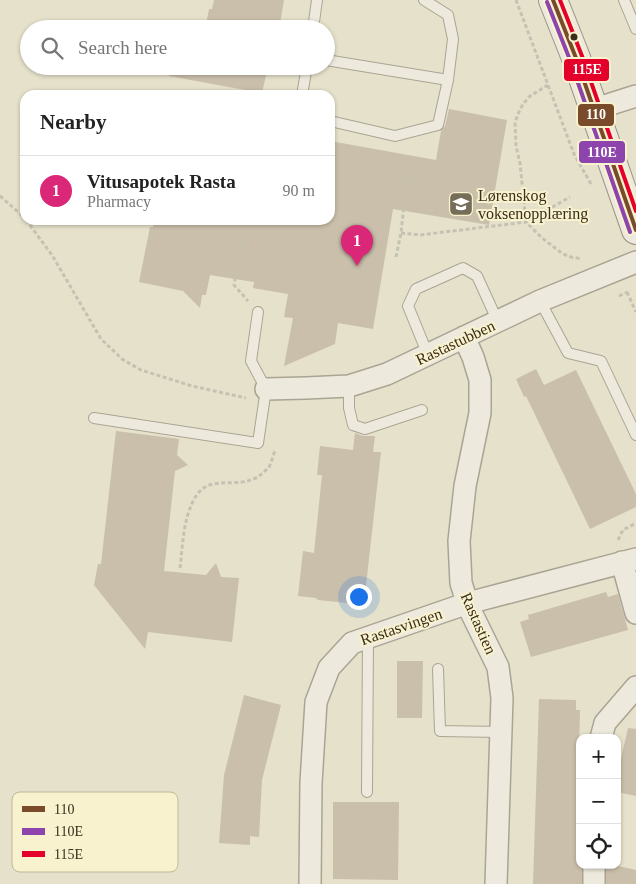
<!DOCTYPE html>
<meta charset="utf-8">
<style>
:root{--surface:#fff;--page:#f6f6f6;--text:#222;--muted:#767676;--line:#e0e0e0;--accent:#db2777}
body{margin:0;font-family:Georgia,serif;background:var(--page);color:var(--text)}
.controls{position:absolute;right:15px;bottom:15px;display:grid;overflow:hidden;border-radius:10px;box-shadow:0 1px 4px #0004}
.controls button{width:45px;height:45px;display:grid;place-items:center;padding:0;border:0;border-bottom:1px solid var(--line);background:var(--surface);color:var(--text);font:25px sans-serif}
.you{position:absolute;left:358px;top:596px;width:18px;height:18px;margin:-12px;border:4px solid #fff;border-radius:50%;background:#1a73e8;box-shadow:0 0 0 8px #1a73e833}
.badge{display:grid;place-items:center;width:32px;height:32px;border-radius:50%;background:var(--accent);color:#fff;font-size:16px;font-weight:700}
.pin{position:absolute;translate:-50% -41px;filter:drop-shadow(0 1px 2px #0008)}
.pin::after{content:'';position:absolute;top:26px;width:18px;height:15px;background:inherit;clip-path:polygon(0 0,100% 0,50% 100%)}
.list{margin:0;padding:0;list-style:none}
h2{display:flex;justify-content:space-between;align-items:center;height:65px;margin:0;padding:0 20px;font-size:21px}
h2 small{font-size:16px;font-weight:400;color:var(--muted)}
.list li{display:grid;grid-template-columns:32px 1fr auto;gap:15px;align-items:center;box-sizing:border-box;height:70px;padding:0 20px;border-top:1px solid var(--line)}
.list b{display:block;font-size:19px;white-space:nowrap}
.list p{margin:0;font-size:16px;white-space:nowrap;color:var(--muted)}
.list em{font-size:16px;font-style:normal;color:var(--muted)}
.icon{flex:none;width:28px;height:28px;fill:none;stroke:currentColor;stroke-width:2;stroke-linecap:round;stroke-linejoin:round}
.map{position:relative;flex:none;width:636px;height:884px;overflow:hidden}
.search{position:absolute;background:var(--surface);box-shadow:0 1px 4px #0004;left:20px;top:20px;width:315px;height:55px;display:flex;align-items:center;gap:12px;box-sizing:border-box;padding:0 18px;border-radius:28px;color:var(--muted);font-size:19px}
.panel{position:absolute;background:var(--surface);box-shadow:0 1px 4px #0004;left:20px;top:90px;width:315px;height:135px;border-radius:15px}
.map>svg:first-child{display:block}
.building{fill:#cabfaa}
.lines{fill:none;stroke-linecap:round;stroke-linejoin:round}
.lane-casing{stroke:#aba494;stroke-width:12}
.street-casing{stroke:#aba494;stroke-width:24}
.secondary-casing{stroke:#9a9484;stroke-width:30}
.path{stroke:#c6c2b3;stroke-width:3;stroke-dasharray:4 2.5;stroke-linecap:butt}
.lane{stroke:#edeadd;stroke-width:10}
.street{stroke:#edeadd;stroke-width:21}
.secondary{stroke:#edeadd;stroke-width:28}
.bus-1-casing{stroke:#f9f2cf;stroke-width:8}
.bus-2-casing{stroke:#f9f2cf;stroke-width:8}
.bus-3-casing{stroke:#f9f2cf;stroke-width:8}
.bus-1{stroke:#7a4b2a;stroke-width:4}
.bus-2{stroke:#8e44ad;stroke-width:4}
.bus-3{stroke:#e4002b;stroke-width:4}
.bus-dot{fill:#3a2e1b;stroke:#f9f2cf;stroke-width:2}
.labels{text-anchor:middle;stroke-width:4;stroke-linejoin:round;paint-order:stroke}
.poi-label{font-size:16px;fill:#3a2e1b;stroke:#f9f2cf;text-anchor:start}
.street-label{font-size:16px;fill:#3a2e1b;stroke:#f9f2cf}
.key{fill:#f9f2cf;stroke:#c0b799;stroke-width:1}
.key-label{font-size:14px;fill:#3a2e1b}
.line-badge{stroke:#f9f2cf;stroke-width:2}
.badge-label{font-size:14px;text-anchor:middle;font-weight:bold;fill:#fff}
</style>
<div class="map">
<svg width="636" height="884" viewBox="0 0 636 884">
<rect width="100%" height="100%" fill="#e6e1ca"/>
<path class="building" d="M214,0h70l-5,29h-74l4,-20h3z
M170,66h98l-6,27 -93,-17z
M449,109l58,11 -18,105 -96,-16 -20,120 -35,-6 -3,21 -51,22 9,-48 -9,-1 4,-23 -35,-6 1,-6 -44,-7 -4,20h-4l-2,13 -17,-17 -44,-9 11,-55h3l1,-7h176v-79l106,19 5,-29 4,-5z
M536,369l8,16 32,-15 60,124v13l-46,22 -64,-133 -2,1 -8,-18z
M116,431l63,8 -2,16 11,10 -13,6 -11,100 42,4 10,-12 5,14 18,1 -7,64 -84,-10 -3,17 -51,-64 4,-21h3z
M355,433l8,3h12l-2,16h8l-17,151 -15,-2 -2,2 -29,-3 -2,-2 -18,-2 5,-45 11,2 8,-78h-5l3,-29 33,4z
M606,592l2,5 10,-3 10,36 -97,27 -11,-35 9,-3 -1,-4z
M397,661h26l-1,57h-25z
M244,695l37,10 -19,75 -3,57 -9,-1v9l-31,-2 5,-68z
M539,699l37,1v10h4l-3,117h3v38h2v19h-49z
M628,728l8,1v67l-19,-4v-16z
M333,802h66l-1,78 -65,-1z
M606,865h8l22,5v14h-30z"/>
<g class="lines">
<defs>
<path id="lane" d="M624,0l12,29
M313,29l4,-29
M326,60l122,20
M302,95l5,-29
M330,121l65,15 43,-11 10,-45 5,-41 -5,-24 -24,-15
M540,301l28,52 33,8 35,74
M428,355l-20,-49 8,-17 47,-21 14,8 21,46
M349,386v22l4,17 12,4 57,-19
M94,418l164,25 8,-54 -15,-28 7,-49
M438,669l2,62 61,1
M367,792l1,-155"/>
<path id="street" d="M595,109l41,-13
M464,337l9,20 7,23v33l-15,73 -6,55 2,42 8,25 29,59 4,31 -6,186
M266,389l40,-1 43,-2 38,-12 153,-73 96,-39
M622,562l14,51
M601,738l4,-15 31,-36
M310,884l1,-101 5,-81 13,-34 23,-25 116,-40 168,-44
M594,884v-19"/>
<path id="secondary" d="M553,0l23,58 60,172"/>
</defs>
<use href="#lane" class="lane-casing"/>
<use href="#street" class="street-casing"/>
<use href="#secondary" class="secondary-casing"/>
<path class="path" d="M516,0l58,154 17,30
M548,85l-18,11 -7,8 -5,10 -3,9 1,23 4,17 6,59 16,16 21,16 8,3 11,2
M0,196l25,22
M26,220l26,35 49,84 21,20 19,11 51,16 54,12
M245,220l-11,65 14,16
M401,233l19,2 106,-13 44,-25
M396,257l5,-24 7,-65 -7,-1
M627,292l9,20
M619,296l9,-4
M618,540l5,-10 13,-7
M180,568c3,-24 3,-51 16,-72 16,-25 47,-2 69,-25 2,-2 4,-3 5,-6 2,-4 3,-10 5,-14"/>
<use href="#lane" class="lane"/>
<use href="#street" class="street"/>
<use href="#secondary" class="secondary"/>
<defs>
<path id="bus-1" d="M553,0l23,58 60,172"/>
<path id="bus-2" d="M547,2l23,58 60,172"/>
<path id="bus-3" d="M560,0l22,56 54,155"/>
</defs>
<use href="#bus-1" class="bus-1-casing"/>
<use href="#bus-2" class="bus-2-casing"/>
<use href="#bus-3" class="bus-3-casing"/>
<use href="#bus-1" class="bus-1"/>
<use href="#bus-2" class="bus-2"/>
<use href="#bus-3" class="bus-3"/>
</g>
<defs>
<symbol id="school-square" viewBox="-11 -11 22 22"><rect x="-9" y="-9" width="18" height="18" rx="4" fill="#766d58" stroke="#f9f2cf"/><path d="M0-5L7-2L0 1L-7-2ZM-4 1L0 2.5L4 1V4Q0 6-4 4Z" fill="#fff"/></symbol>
</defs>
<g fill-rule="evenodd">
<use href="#school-square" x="447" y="190" width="28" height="28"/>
</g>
<circle class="bus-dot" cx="574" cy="37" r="4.5"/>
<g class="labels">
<g class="poi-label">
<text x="478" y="201">Lørenskog<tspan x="478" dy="18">voksenopplæring</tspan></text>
</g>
<g class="street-label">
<text transform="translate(455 342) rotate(-25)" y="6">Rastastubben</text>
<text transform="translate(479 623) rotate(66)" y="6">Rastastien</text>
<text transform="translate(401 626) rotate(-19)" y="6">Rastasvingen</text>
</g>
</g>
<rect x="12" y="792" width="166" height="80" rx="8" class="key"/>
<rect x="22" y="806" width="23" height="6" fill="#7a4b2a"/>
<rect x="22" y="828" width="23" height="7" fill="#8e44ad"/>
<rect x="22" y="851" width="23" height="6" fill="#e4002b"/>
<g class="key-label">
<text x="54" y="814">110</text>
<text x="54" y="836">110E</text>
<text x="54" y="859">115E</text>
</g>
<g class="line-badge">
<rect x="563" y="58" width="47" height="24" rx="5" fill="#e4002b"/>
<rect x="577" y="103" width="38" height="24" rx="5" fill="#7a4b2a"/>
<rect x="578" y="140" width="48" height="24" rx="5" fill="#8e44ad"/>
</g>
<g class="badge-label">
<text x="587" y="74">115E</text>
<text x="596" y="119">110</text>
<text x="602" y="157">110E</text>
</g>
</svg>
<div class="controls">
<button>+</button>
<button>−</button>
<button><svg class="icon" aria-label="locate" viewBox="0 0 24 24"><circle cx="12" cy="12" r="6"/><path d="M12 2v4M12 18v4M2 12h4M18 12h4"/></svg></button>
</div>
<div class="you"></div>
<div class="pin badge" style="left:357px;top:266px">1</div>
<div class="search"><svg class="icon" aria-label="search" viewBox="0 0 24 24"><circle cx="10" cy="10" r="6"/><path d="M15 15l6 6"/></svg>Search here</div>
<section class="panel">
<h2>Nearby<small></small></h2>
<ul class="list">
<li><span class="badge">1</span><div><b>Vitusapotek Rasta</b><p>Pharmacy</p></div><em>90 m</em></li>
</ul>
</section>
</div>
